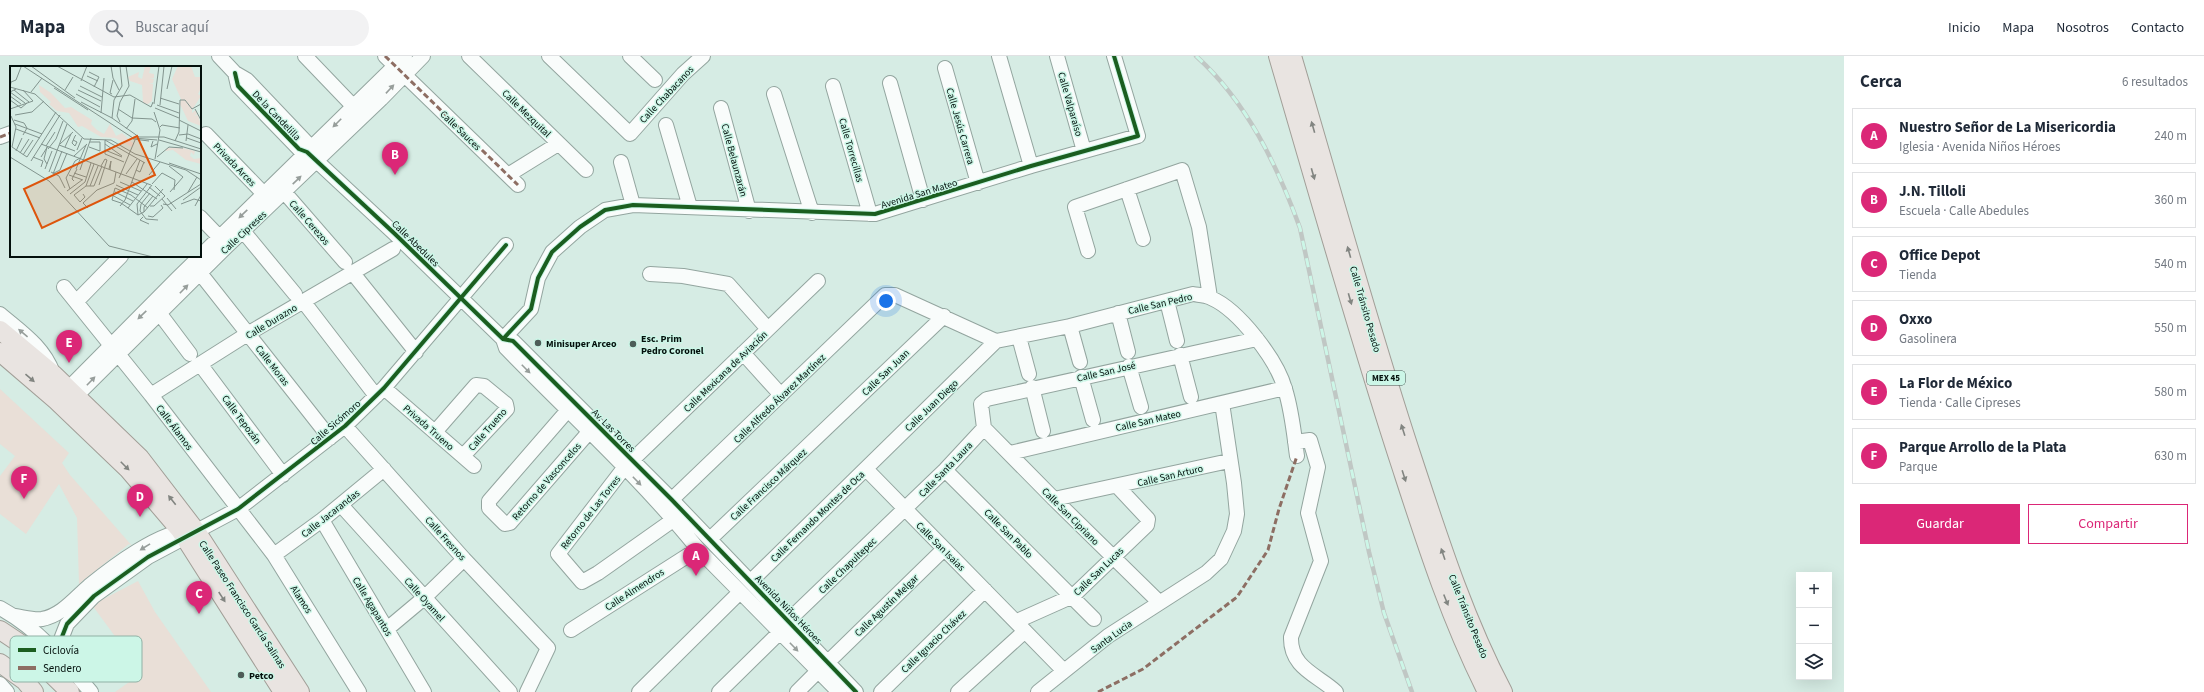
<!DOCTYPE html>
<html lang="es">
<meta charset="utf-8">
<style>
:root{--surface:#fff;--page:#f2f2f3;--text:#1f2937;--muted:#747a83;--line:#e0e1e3;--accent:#db2777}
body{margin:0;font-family:"Source Sans 3",sans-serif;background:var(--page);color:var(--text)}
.controls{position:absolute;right:12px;bottom:12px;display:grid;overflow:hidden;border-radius:0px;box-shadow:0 4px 16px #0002}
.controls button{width:36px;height:36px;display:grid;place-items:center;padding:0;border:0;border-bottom:1px solid var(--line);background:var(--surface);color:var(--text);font:20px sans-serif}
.you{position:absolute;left:886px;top:245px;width:14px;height:14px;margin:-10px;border:3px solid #fff;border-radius:50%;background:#1a73e8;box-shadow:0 0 0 6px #1a73e833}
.badge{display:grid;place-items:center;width:26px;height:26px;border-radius:50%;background:var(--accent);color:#fff;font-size:13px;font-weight:700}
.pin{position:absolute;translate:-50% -33px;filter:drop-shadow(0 1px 2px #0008)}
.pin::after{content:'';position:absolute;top:21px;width:14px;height:12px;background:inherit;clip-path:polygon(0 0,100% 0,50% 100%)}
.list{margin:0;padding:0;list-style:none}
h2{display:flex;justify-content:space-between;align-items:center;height:52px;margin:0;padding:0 16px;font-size:17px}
h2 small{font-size:13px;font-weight:400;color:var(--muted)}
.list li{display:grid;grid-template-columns:26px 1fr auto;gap:12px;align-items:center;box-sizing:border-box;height:56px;margin:0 8px 8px;padding:0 8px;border:1px solid var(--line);border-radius:0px}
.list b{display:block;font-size:15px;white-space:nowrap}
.list p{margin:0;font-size:13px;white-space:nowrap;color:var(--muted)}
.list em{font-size:13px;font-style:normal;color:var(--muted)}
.actions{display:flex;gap:8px;padding:12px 16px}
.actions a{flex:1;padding:9px 0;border:1px solid var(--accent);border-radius:0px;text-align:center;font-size:14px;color:var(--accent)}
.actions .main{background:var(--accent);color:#fff}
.icon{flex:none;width:22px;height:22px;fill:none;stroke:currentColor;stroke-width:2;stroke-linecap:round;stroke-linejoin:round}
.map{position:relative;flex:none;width:1844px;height:636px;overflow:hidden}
header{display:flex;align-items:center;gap:24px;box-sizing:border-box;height:56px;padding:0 20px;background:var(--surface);border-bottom:1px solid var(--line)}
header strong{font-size:19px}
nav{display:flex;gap:22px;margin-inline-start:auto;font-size:14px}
.search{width:280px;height:36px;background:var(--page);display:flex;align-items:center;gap:10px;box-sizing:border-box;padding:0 14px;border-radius:22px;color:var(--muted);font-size:15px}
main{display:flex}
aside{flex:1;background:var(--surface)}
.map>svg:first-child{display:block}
.green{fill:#e9dfd7}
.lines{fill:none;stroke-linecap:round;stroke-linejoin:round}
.minor-casing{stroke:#93a59f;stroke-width:16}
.major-casing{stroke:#a19e97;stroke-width:20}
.minor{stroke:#f9fcfb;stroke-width:14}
.major{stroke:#e9e4e1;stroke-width:18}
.rail-casing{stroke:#c0c7c4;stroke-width:4.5}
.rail{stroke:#ccf6e7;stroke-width:3;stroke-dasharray:9;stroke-linecap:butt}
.quiet{stroke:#8d6e63;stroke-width:3;stroke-dasharray:6 3;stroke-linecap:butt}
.cycleway-casing{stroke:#ccf6e7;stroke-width:6}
.cycleway{stroke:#1b5e20;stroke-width:4}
.oneway{fill:#979e9b}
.oneway2{fill:#828581}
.poi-dot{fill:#4d5d58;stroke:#ccf6e7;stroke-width:1.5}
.labels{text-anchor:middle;stroke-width:3;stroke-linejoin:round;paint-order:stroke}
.shield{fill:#ccf6e7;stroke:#3f554e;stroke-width:1}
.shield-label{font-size:9px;font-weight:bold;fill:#03100c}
.street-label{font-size:10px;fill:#03100c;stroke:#ccf6e7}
.poi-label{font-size:10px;font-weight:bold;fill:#03100c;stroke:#ccf6e7;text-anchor:start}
.inset-road{fill:none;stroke:#82948e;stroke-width:1}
.view{fill:#dd550c;fill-opacity:0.15;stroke:#dd550c;stroke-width:2}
.inset-edge{fill:none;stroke:#03100c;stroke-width:2}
.key{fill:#ccf6e7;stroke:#90b1a5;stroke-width:1}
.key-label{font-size:11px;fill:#03100c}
</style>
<header>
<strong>Mapa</strong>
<div class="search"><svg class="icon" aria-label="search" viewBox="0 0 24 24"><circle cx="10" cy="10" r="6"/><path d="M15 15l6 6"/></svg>Buscar aquí</div>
<nav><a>Inicio</a><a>Mapa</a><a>Nosotros</a><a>Contacto</a></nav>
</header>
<main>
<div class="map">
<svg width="1844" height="636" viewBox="0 0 1844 636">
<rect width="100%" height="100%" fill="#d6ece4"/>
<path class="green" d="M0,333l69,64 -7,10 8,12 63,72 -4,-3 -50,40 -2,-66 -18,-34 -33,50 -26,-20v-38l15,-20 -15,-12z
M138,525l17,31 56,80h-96l27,-19 -50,-68z"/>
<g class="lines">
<defs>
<path id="minor" d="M219,0l16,17 12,7 60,63v9
M305,0l48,50
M385,0l133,129
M469,0l117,114
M549,0l81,78 53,-60 20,-18
M630,0l25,24
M999,0l32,110
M1057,0l27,95
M945,12l33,115
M235,17l3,13 61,63 8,3 88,82 108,105 10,2 159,159 184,192
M890,27l33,117
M833,30l37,128
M774,38l38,119
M721,52l28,103
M666,69l24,82
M206,78l58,60
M0,81l11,-4
M621,106l12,43
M508,119l50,-31
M279,130l66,76
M1127,133l16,50
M200,161l26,27
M243,175l52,63
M1088,195l-13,-44 107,-37 17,57 11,70
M352,216l64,80
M200,217l130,165
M650,218l33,2 45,8 40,45
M64,231l87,108 123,160 85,137
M77,245l44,-45
M303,245l73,95
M1167,245l10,40
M1118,257l10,39
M0,258c21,18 43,32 53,59
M160,258l30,40
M1070,270l10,36
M1019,281l10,37
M503,283l28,-30 7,-31 14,-26 28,-25 25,-17 28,-5 242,9 156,-48 107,-30 -24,-80
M503,283l3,9c64,66 134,129 192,201l141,143
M996,285l74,-15 123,-32c5,1 13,1 18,4 28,12 66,62 74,91 7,22 9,45 12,67
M743,297l38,42
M1180,299l11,42
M200,308l83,111
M1129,310l12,41
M1081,321l12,43
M1032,331l11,44
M384,332l90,78
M151,339l98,-62 144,-84
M61,340l117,-118 227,-222
M69,347l158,-157 154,-147 42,-43
M568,354l-79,91v7l16,16 5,-1 79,-91
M345,370l119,133 84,89 -21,44
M984,372l-3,-24 6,-5 270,-60
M984,372l70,71 105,103
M435,376l41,-47 8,1 22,18 1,5 -44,47
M1295,386l15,-2 8,27 -10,46 13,48 -30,76c-1,31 27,38 45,55
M1010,397l275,-65
M866,413l198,202
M945,414l149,149
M1054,443l175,-38
M341,449l169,187
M665,450l220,-211h10l101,46
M322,464l102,172
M673,464l-75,53 -16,9 -24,-28 66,-86 194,-187
M710,483l234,-223
M274,499l48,-35 62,-51
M751,525l245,-240
M0,552c37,20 64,52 91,84
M15,560c8,1 18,4 27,3 19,-3 33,-21 47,-33 22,-18 73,-57 101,-55
M789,564l156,-150 39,-42
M1017,565l56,-25 74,-71 1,-6 -30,-32
M387,573l37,-31 40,-39
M571,574l127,-81
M56,596l11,-28 27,-28 54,-39 90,-48 107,-83 39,-38 122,-143
M828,606l116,-113
M0,628l7,8
M639,636l101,-100
M719,636l61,-60
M797,636l21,-21
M881,636l104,-102
M958,636l67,-61
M1038,636l70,-56 98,-63 15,-14 13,-28 3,-17 -3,-31 -12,-80"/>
<path id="major" d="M1278,0c40,136 78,272 122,407 26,80 49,153 87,229
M1292,0c40,135 77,271 121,404 26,79 51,158 90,232
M0,274l54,45 86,83 56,73 104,161
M0,296l57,49 71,68 52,61 103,162
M0,574l21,14 49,48
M0,607l25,18 9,11"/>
</defs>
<use href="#minor" class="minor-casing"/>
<use href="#major" class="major-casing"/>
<use href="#minor" class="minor"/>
<use href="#major" class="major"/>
<defs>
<path id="rail" d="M1196,0c51,46 81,109 104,172l69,324 15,61 28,79"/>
</defs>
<use href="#rail" class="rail-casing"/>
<use href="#rail" class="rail"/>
<path class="quiet" d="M385,0l133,129
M0,81l11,-4
M1098,636l45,-23 94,-72 31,-47 11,-41 18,-53"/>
<defs>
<path id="cycleway" d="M235,17l3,13 61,63 8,3 88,82 108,105 10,2 159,159 184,192
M503,283l28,-30 7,-31 14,-26 28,-25 25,-17 28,-5 242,9 156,-48 107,-30 -24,-80
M56,596l11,-28 27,-28 54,-39 90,-48 107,-83 39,-38 122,-143"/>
</defs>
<use href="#cycleway" class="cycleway-casing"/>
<use href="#cycleway" class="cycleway"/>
</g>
<defs><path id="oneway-solid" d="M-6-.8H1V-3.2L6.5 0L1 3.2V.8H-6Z"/></defs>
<g class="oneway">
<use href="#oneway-solid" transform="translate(390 33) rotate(-47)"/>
<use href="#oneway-solid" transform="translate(337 67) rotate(135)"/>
<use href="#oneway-solid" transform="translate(297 124) rotate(-44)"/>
<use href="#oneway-solid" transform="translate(243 158) rotate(136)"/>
<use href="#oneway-solid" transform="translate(184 233) rotate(-46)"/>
<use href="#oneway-solid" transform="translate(142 259) rotate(136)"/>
<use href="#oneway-solid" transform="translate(23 277) rotate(-140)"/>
<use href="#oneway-solid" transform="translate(526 313) rotate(45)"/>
<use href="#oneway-solid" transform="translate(91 325) rotate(-46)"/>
<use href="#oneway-solid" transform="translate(637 425) rotate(46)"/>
<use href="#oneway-solid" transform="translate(145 491) rotate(148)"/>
<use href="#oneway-solid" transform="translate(794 591) rotate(46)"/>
</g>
<g class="oneway2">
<use href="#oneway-solid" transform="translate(1313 71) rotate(-106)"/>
<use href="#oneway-solid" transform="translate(1313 118) rotate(74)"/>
<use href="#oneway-solid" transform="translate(1349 196) rotate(-106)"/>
<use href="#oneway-solid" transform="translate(1350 243) rotate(74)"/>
<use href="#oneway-solid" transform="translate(30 322) rotate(41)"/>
<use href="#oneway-solid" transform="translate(1403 374) rotate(-108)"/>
<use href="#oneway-solid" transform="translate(125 410) rotate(45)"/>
<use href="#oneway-solid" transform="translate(1404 420) rotate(72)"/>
<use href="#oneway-solid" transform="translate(172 444) rotate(-128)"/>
<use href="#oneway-solid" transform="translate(1443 498) rotate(-109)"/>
<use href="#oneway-solid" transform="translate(222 541) rotate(57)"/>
<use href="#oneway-solid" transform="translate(1446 544) rotate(68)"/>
</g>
<g class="poi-dot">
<circle cx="538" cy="287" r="4"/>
<circle cx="633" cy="288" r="4"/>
<circle cx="241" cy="619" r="4"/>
</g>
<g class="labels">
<rect class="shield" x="1367" y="315" width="38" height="14" rx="3"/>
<g class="shield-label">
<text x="1386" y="325">MEX 45</text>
</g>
<g class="street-label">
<text transform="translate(666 38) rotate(-47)" y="4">Calle Chabacanos</text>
<text transform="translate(1071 48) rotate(74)" y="4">Calle Valparaíso</text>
<text transform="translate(527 57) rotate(44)" y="4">Calle Mezquital</text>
<text transform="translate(277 59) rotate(46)" y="4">De la Candelilla</text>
<text transform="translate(961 70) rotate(74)" y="4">Calle Jesús Carrera</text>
<text transform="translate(461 74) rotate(44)" y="4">Calle Sauces</text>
<text transform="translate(852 94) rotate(74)" y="4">Calle Torrecillas</text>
<text transform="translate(735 104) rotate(75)" y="4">Calle Belaunzarán</text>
<text transform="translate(235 108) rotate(46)" y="4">Privada Arces</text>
<text transform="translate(919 137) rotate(-17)" y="4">Avenida San Mateo</text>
<text transform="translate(310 166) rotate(49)" y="4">Calle Cerezos</text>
<text transform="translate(243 176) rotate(-43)" y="4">Calle Cipreses</text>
<text transform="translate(416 187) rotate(44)" y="4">Calle Abedules</text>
<text transform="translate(1160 247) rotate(-13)" y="4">Calle San Pedro</text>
<text transform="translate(1366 253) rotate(74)" y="4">Calle Tránsito Pesado</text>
<text transform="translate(271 265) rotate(-31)" y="4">Calle Durazno</text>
<text transform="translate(273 309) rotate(52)" y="4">Calle Moras</text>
<text transform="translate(725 315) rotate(-44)" y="4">Calle Mexicana de Aviación</text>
<text transform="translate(1106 315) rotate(-13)" y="4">Calle San José</text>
<text transform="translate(885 316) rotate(-44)" y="4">Calle San Juan</text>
<text transform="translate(779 342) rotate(-44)" y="4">Calle Alfredo Álvarez Martínez</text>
<text transform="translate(931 349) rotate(-44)" y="4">Calle Juan Diego</text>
<text transform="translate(242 363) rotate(53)" y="4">Calle Tepozán</text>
<text transform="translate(1148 364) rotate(-13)" y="4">Calle San Mateo</text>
<text transform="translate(335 366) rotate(-41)" y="4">Calle Sicómoro</text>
<text transform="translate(175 371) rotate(53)" y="4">Calle Álamos</text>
<text transform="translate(429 371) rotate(41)" y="4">Privada Trueno</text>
<text transform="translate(487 373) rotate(-49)" y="4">Calle Trueno</text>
<text transform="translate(614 374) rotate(45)" y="4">Av. Las Torres</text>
<text transform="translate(945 413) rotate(-46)" y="4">Calle Santa Laura</text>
<text transform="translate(1170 419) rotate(-13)" y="4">Calle San Arturo</text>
<text transform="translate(546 425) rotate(-49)" y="4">Retorno de Vasconcelos</text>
<text transform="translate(768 428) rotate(-43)" y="4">Calle Francisco Márquez</text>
<text transform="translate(590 456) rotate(-52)" y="4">Retorno de Las Torres</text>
<text transform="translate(330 457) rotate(-38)" y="4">Calle Jacarandas</text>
<text transform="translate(817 460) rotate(-44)" y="4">Calle Fernando Montes de Oca</text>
<text transform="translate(1071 460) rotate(45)" y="4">Calle San Cipriano</text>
<text transform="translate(1009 477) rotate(45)" y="4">Calle San Pablo</text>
<text transform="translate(446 482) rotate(48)" y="4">Calle Fresnos</text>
<text transform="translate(941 490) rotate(45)" y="4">Calle San Isaias</text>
<text transform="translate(847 509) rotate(-44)" y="4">Calle Chapultepec</text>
<text transform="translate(1098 515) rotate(-44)" y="4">Calle San Lucas</text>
<text transform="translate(634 533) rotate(-33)" y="4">Calle Almendros</text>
<text transform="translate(302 543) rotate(57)" y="4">Alamos</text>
<text transform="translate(425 543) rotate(48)" y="4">Calle Oyamel</text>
<text transform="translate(243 548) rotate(57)" y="4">Calle Paseo Francisco García Salinas</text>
<text transform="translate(886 549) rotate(-44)" y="4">Calle Agustín Melgar</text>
<text transform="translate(373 550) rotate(59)" y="4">Calle Agapantos</text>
<text transform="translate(789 553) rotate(46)" y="4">Avenida Niños Héroes</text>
<text transform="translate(1469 560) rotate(68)" y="4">Calle Tránsito Pesado</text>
<text transform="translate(1111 580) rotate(-36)" y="4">Santa Lucia</text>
<text transform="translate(933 585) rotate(-44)" y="4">Calle Ignacio Chávez</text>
</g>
<g class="poi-label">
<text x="641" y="286">Esc. Prim<tspan x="641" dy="12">Pedro Coronel</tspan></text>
<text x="546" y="291">Minisuper Arceo</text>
<text x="249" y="623">Petco</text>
</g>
</g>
<g transform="translate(10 10)">
<rect width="191" height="191" fill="#d6ece4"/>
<path d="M135,0h6l-2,7 5,1v4l-4,1h4l-1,4h-4l4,1 -1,17 -4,3 -5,-1 -1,-18 -12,-4 -2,-4 11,-5 -1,5 4,2zM168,0h13l4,11h5l1,-5v16l-3,6 3,2 -9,14v3l4,-3 1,4 -3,2 4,-1 3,11 -13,-5 -8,-17 1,-5 -9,-20zM29,19l12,8 14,15 6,-1 21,13 -1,4 6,6 7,4 6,-10 6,12 6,-3 12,11 -2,3 -17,-9 -14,-1 -19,-11 -4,1 -9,-14 -12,-2 -8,-7 2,-2 -11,-10zM157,82h16l12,3 -1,4 -3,-3 -1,4 4,3 7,-1v6l-15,-4 -13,-10 -8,1z" fill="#e9dfd7"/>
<path class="inset-road" d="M13,0l110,72 24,2M21,0l44,32M47,0l57,31 16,-2 21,12 2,-5M101,0l2,12 6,12M79,6l10,5 -5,10M77,10l11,5M71,15l6,-15M70,20l22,11M0,21l25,7 49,45 27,1 24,14 51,16 15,10M0,22l1,-6 5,-2 5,-13M44,22l34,22M6,23l-6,3 15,11M157,23l5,-23M4,24l15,12M55,24l8,-13M68,24l23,11M21,26l11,-14M66,28l24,13M102,28l-2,-1 3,-13M0,30l11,8M150,32l19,6M0,34l11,8 6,-5M71,36l31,16 27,19h25l37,12M144,38l5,-38M147,39l22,8M150,39l4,-39M145,42l24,10M0,43l23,-8 -10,-11M108,43l14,9 20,1 4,3M185,43l6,11M144,46l6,18 -5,29M91,47l3,-35M5,49l17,-3 12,-11M1,50l5,11 -4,20 15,10 29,-45M102,52l2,-18 8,-14 -2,-20M4,54l10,3 3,5 -4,7M169,54l22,11M110,56l-3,-6 3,-14 9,-16 -3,-20M5,58l27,10M150,61l2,-2 18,3M6,63l24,9M116,63l6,-8 3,-22M169,69l9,-1 13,5M177,72l14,5M123,73l16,2M63,74l4,2 -2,4 -3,-3 3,-7 1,-1M149,74l42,12M143,75l-2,6 6,-3M165,75l4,-9 1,-32h5l7,9 9,-5M176,75l2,-16M31,78l75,28M50,78l13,-12M95,78l17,12M49,79l16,6M36,80l9,-14M55,81l6,-13M79,81l11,4v-9h-10M38,83l8,-10 7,-18M67,84l5,-12M95,84l17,7M6,85l6,-13M10,87l9,-14M13,89l10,-15M64,90l13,-12M0,91l39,24 60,65 44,11M23,91l10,4 -2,6M31,91l7,-11M147,91l12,-10 14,1M21,95l29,-46M114,96l-19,-8v-14l40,23M159,97l32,11M37,98l-3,-5 3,-12M159,100l14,11 -13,15M35,103l7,-18M66,103l10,-24M99,103l2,-8 -1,9M70,104l11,-32M126,104l4,2 4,-10M39,106l18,-48M41,106l8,4 6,12M106,106l35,13M44,107l6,-3 7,-17M64,107l12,4M43,108l9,-23M116,108l11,-15M59,109l14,5M139,109l11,-13M109,112l16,-38M64,115l-2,-2 5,-10M110,116l21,9M122,116l25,17M142,118l10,-11 13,7 -1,10M89,119l8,-25 -2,-1 -4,7M106,119l22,10M142,119l-15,19 1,11 6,-3 19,-23M76,120h8l8,-20M76,120l8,-22M80,120l8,-20M139,121l11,9M60,123l-4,-11 9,-17 5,-3M57,125l15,-11M105,126l18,9M178,126l9,-15M140,127l-9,11 -1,7 6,8 12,1M60,128l15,-12 6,-19M64,129l6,7 5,-5 -2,-3M64,129l12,-9M102,129l18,10M157,132l9,11M152,133l10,12M173,134l18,-13M153,138l5,1 33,-21M171,138l13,-5 7,2M110,140l5,-6 15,-40M140,140h4l11,-10 -10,-10M185,140l6,-11M78,142l-5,-5 14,-13 17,-7 2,-11M118,142l19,-24M134,146v-5l9,-11M128,149l-17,-12 -9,-3 3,-12 16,7 17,13M138,150l5,1 10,-9 -2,-3M133,151l-3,3 9,4"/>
<path class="view" d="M127,70l18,39 -113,53 -18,-39z"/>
<rect width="191" height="191" class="inset-edge"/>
</g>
<rect x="10" y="580" width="132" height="46" rx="6" class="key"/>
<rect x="18" y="592" width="18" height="4" fill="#1b5e20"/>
<rect x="18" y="610" width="18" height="4" fill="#8d6e63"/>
<g class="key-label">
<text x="43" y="598">Ciclovía</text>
<text x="43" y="616">Sendero</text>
</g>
</svg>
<div class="controls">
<button>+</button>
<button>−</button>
<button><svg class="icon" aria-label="layers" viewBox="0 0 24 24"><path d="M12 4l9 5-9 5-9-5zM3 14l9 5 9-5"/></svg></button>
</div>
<div class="you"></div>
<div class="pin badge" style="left:696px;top:520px">A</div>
<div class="pin badge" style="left:395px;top:119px">B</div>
<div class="pin badge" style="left:199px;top:558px">C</div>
<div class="pin badge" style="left:140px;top:461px">D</div>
<div class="pin badge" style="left:69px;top:307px">E</div>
<div class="pin badge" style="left:24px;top:443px">F</div>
</div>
<aside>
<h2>Cerca<small>6 resultados</small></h2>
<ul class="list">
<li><span class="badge">A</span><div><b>Nuestro Señor de La Misericordia</b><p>Iglesia · Avenida Niños Héroes</p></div><em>240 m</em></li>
<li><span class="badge">B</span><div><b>J.N. Tilloli</b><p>Escuela · Calle Abedules</p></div><em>360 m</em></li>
<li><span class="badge">C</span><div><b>Office Depot</b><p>Tienda</p></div><em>540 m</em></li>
<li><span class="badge">D</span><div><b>Oxxo</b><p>Gasolinera</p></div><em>550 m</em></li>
<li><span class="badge">E</span><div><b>La Flor de México</b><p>Tienda · Calle Cipreses</p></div><em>580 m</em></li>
<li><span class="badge">F</span><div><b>Parque Arrollo de la Plata</b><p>Parque</p></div><em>630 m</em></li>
</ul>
<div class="actions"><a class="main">Guardar</a><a>Compartir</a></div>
</aside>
</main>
